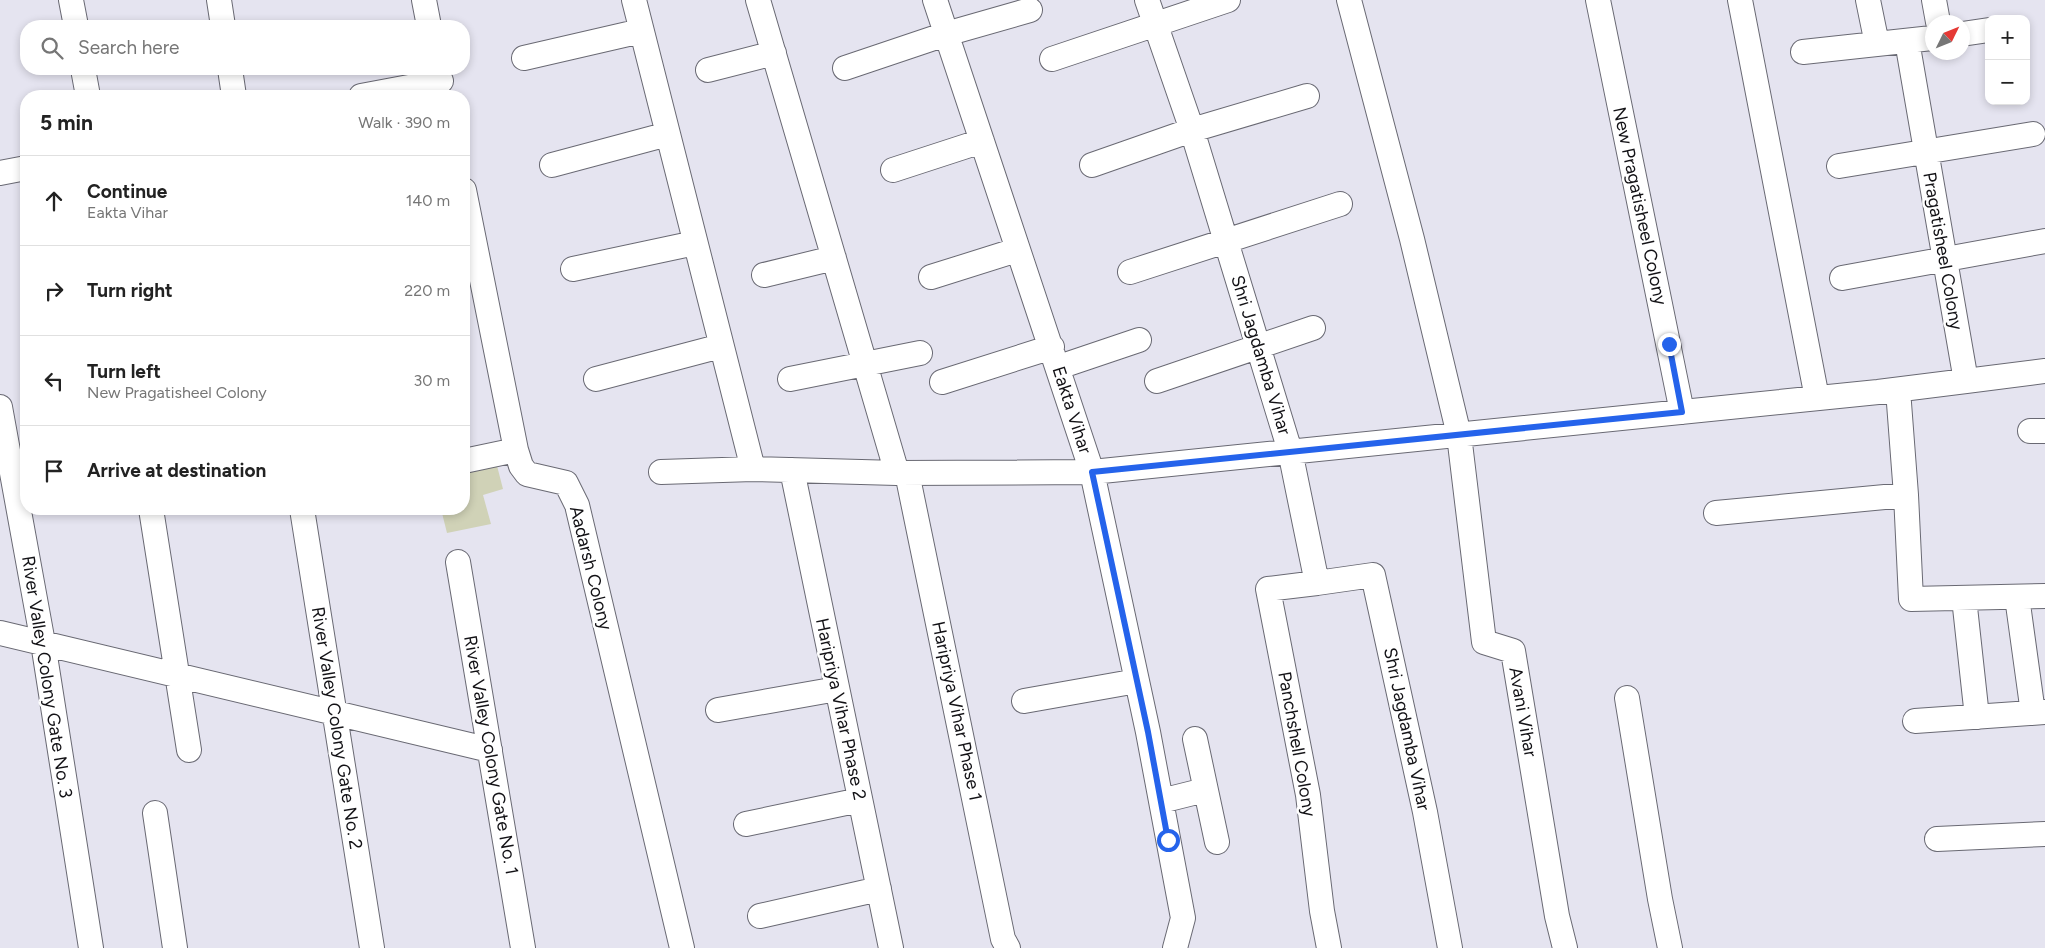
<!DOCTYPE html>
<meta charset="utf-8">
<style>
:root{--surface:#fff;--page:#f6f6f6;--text:#222;--muted:#767676;--line:#e0e0e0}
body{margin:0;font-family:Figtree,sans-serif;background:var(--page);color:var(--text)}
.controls{position:absolute;right:15px;top:15px;display:grid;overflow:hidden;border-radius:10px;box-shadow:0 2px 8px #0003}
.controls button{width:45px;height:45px;display:grid;place-items:center;padding:0;border:0;border-bottom:1px solid var(--line);background:var(--surface);color:var(--text);font:25px sans-serif}
.compass{position:absolute;left:1925px;top:15px;width:45px;height:45px;border-radius:50%;background:var(--surface);box-shadow:0 2px 8px #0003;rotate:47deg}
.stop{position:absolute;width:15px;height:15px;margin:-11px;border:4px solid #2563eb;border-radius:50%;background:#fff}
.stop.end{background:#2563eb;border-color:#fff;box-shadow:0 1px 5px #0008}
.list{margin:0;padding:0;list-style:none}
h2{display:flex;justify-content:space-between;align-items:center;height:65px;margin:0;padding:0 20px;font-size:21px}
h2 small{font-size:16px;font-weight:400;color:var(--muted)}
.list li{display:grid;grid-template-columns:32px 1fr auto;gap:15px;align-items:center;box-sizing:border-box;height:90px;padding:0 20px;border-top:1px solid var(--line)}
.list b{display:block;font-size:19px;white-space:nowrap}
.list p{margin:0;font-size:16px;white-space:nowrap;color:var(--muted)}
.list em{font-size:16px;font-style:normal;color:var(--muted)}
.icon{flex:none;width:28px;height:28px;fill:none;stroke:currentColor;stroke-width:2;stroke-linecap:round;stroke-linejoin:round}
.map{position:relative;flex:none;width:2045px;height:948px;overflow:hidden}
.search{position:absolute;background:var(--surface);box-shadow:0 2px 8px #0003;left:20px;top:20px;width:450px;height:55px;display:flex;align-items:center;gap:12px;box-sizing:border-box;padding:0 18px;border-radius:20px;color:var(--muted);font-size:19px}
.panel{position:absolute;background:var(--surface);box-shadow:0 2px 8px #0003;left:20px;top:90px;width:450px;height:425px;border-radius:20px}
.map>svg:first-child{display:block}
.green{fill:#d0d2b7}
.lines{fill:none;stroke-linecap:round;stroke-linejoin:round}
.minor-casing{stroke:#696973;stroke-width:26}
.minor{stroke:#fff;stroke-width:24}
.route{stroke:#2563eb;stroke-width:6}
.labels{text-anchor:middle;stroke-width:5;stroke-linejoin:round;paint-order:stroke}
.street-label{font-size:18px;fill:#121115;stroke:#fff}
</style>
<div class="map">
<svg width="2045" height="948" viewBox="0 0 2045 948">
<rect width="100%" height="100%" fill="#e5e4f0"/>
<path class="green" d="M495,458l8,31 -20,6 8,29 -44,9 -6,-24h23v-44z"/>
<g class="lines">
<defs>
<path id="minor" d="M71,0l5,26
M219,0l4,26
M424,0l5,26
M634,0l119,469
M758,0l139,473
M935,0l157,472 56,260 35,186 -8,30
M1147,0l45,130 98,321 27,132 56,-8 52,237 25,136
M1349,0l63,239 47,196 25,207 29,9 44,265 8,32
M1598,0l84,412
M1740,0l77,398
M1868,0l9,44
M1934,0l4,22
M1962,34l27,-4
M1907,41l59,340 79,-10
M1803,52l129,-14
M524,58l117,-27
M1052,59l176,-59
M845,68l101,-34 84,-24
M83,69l5,27
M230,69l4,27
M708,70l66,-17
M361,96l80,-15
M552,165l116,-31
M1092,165l100,-35 115,-34
M1839,166l194,-32
M893,170l89,-29
M0,173l26,-5
M464,190l52,260 5,16 6,8 39,9 11,22 105,443
M573,269l122,-26
M1130,272l210,-68
M764,275l70,-17
M931,277l86,-27
M1842,278l203,-37
M1059,367l80,-27
M596,379l125,-33
M790,379l130,-26
M1157,381l156,-53
M942,382l110,-35
M1898,390l8,105 5,104 134,-3
M0,407l43,236 48,305
M2030,431h15
M464,461l52,-11
M792,470l99,478
M661,472l92,-3 144,4 195,-1 786,-80 88,-11
M907,473l96,466 5,9
M151,509l38,241
M302,509l70,439
M1716,513l190,-18
M458,562l65,386
M1317,583l-49,6 40,206 14,116 7,37
M2017,597l16,116
M1964,598l13,119
M0,633l490,117
M1627,698l33,201 10,49
M1024,701l113,-20
M718,710l119,-21
M1915,721l130,-9
M1195,739l22,103
M1161,801l44,-11
M155,813l20,135
M746,824l114,-24
M1937,839l108,-5
M760,916l119,-27"/>
</defs>
<use href="#minor" class="minor-casing"/>
<use href="#minor" class="minor"/>
</g>
<g class="lines">
<path class="route" d="M1168,840l-20,-108 -56,-260 590,-60 -13,-68"/>
</g>
<g class="labels">
<g class="street-label">
<text transform="translate(1640 206) rotate(78)" y="6">New Pragatisheel Colony</text>
<text transform="translate(1943 251) rotate(80)" y="6">Pragatisheel Colony</text>
<text transform="translate(1261 355) rotate(73)" y="6">Shri Jagdamba Vihar</text>
<text transform="translate(1072 410) rotate(72)" y="6">Eakta Vihar</text>
<text transform="translate(591 568) rotate(76)" y="6">Aadarsh Colony</text>
<text transform="translate(47 677) rotate(81)" y="6">River Valley Colony Gate No. 3</text>
<text transform="translate(841 709) rotate(78)" y="6">Haripriya Vihar Phase 2</text>
<text transform="translate(957 711) rotate(78)" y="6">Haripriya Vihar Phase 1</text>
<text transform="translate(1523 712) rotate(80)" y="6">Avani Vihar</text>
<text transform="translate(337 728) rotate(81)" y="6">River Valley Colony Gate No. 2</text>
<text transform="translate(1407 729) rotate(78)" y="6">Shri Jagdamba Vihar</text>
<text transform="translate(1297 744) rotate(80)" y="6">Panchshell Colony</text>
<text transform="translate(491 755) rotate(80)" y="6">River Valley Colony Gate No. 1</text>
</g>
</g>
</svg>
<div class="controls">
<button>+</button>
<button>−</button>
</div>
<svg class="compass" viewBox="-18 -18 36 36"><path d="M0-13l5 13h-10z" fill="#e53935"/><path d="M0 13l5-13h-10z" fill="#767676"/></svg>
<div class="stop" style="left:1168px;top:840px"></div>
<div class="stop end" style="left:1669px;top:344px"></div>
<div class="search"><svg class="icon" aria-label="search" viewBox="0 0 24 24"><circle cx="10" cy="10" r="6"/><path d="M15 15l6 6"/></svg>Search here</div>
<section class="panel">
<h2>5 min<small>Walk · 390 m</small></h2>
<ul class="list">
<li><svg class="icon" aria-label="ahead" viewBox="0 0 24 24"><path d="M12 20V5M6 11l6-6 6 6"/></svg><div><b>Continue</b><p>Eakta Vihar</p></div><em>140 m</em></li>
<li><svg class="icon" aria-label="right" viewBox="0 0 24 24"><path d="M7 20v-9h11M14 6l5 5-5 5"/></svg><div><b>Turn right</b></div><em>220 m</em></li>
<li><svg class="icon" aria-label="left" viewBox="0 0 24 24"><path d="M17 20v-9H6M10 6l-5 5 5 5"/></svg><div><b>Turn left</b><p>New Pragatisheel Colony</p></div><em>30 m</em></li>
<li><svg class="icon" aria-label="arrive" viewBox="0 0 24 24"><path d="M6 21V4h12l-3 4 3 4H6"/></svg><div><b>Arrive at destination</b></div></li>
</ul>
</section>
</div>
